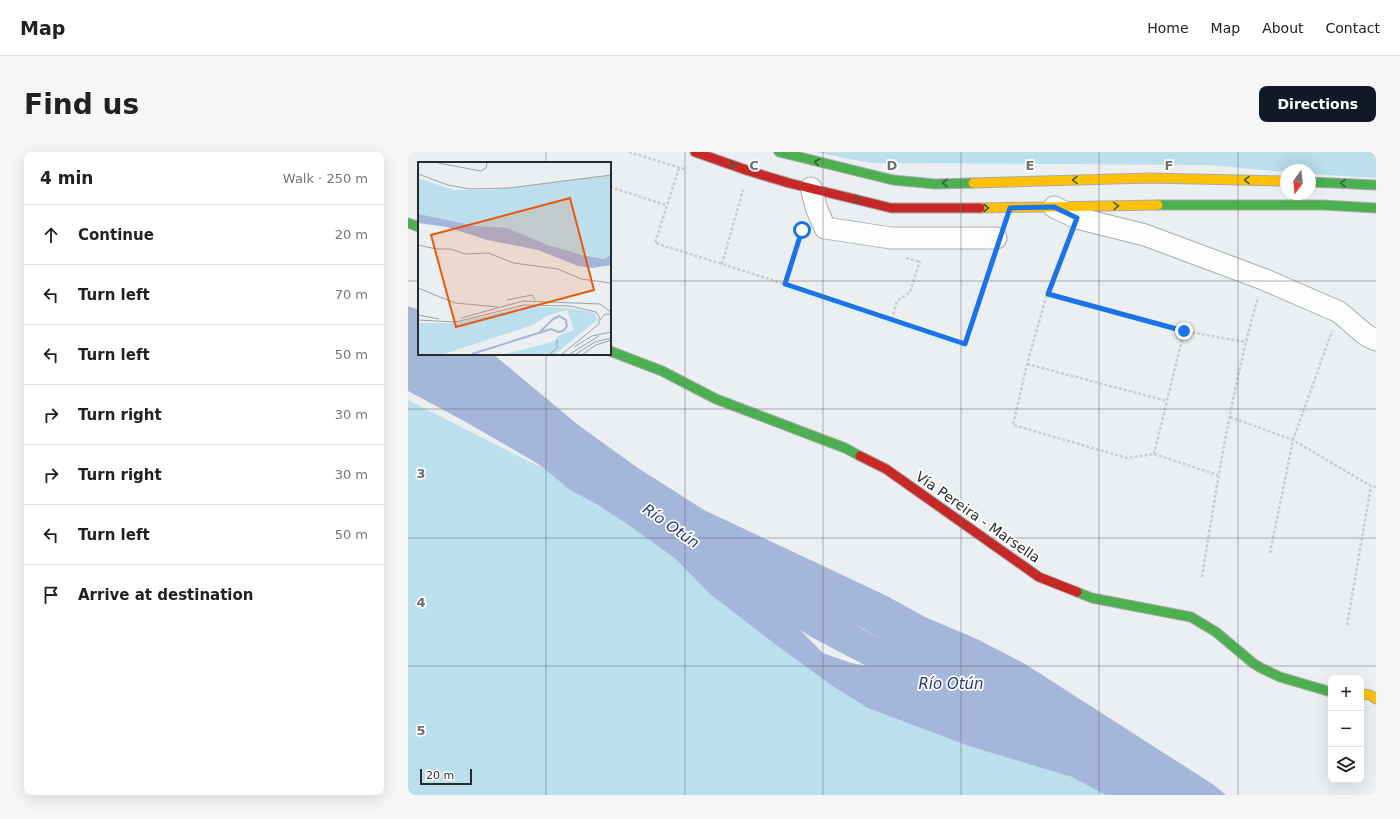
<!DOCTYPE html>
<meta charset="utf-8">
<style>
:root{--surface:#fff;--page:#f6f6f6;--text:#202124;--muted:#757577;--line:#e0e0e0;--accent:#111827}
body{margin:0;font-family:"DejaVu Sans",sans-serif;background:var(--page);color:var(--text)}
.controls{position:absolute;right:12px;bottom:12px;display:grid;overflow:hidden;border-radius:8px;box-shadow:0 4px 16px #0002}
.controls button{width:36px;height:36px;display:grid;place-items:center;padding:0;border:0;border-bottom:1px solid var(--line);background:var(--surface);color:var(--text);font:20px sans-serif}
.compass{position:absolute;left:872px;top:12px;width:36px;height:36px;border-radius:50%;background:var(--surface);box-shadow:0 4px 16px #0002;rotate:195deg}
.scale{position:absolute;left:12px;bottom:10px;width:52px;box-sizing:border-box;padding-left:4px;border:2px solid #282b2c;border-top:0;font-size:11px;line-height:14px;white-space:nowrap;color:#282b2c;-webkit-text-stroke:3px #fff;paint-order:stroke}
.stop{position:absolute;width:12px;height:12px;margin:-9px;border:3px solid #1a73e8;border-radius:50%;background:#fff}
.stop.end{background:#1a73e8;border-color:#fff;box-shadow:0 1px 4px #0008}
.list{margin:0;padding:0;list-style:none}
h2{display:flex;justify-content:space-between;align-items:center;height:52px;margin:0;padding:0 16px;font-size:17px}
h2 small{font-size:13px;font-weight:400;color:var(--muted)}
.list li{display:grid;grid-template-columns:26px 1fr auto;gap:12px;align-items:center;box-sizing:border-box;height:60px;padding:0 16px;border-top:1px solid var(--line)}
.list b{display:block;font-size:15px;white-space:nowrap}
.list em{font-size:13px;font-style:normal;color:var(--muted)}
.icon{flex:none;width:22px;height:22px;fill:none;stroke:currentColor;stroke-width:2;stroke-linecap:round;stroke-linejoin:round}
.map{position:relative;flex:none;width:968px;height:643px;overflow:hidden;border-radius:8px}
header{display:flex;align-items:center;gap:24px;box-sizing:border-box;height:56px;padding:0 20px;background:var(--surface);border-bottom:1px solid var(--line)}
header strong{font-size:19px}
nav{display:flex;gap:22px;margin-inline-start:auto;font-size:14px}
.intro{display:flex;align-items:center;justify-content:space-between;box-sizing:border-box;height:96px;padding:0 24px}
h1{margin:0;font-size:28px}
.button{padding:10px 18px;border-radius:8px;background:var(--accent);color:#fff;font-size:14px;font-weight:700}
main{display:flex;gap:24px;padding:0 24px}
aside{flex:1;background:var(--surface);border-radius:8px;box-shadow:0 4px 16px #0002}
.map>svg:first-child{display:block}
.green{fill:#bbdfed}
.water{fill:#a5b6db;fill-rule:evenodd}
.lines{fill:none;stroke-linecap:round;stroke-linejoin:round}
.river{stroke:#a5b6db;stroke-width:31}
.street-casing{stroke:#a9abac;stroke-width:23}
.fast-casing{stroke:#a9abac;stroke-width:11}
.slow-casing{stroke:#a9abac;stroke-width:11}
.jam-casing{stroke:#a9abac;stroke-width:11}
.path{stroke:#cbcccc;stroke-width:2.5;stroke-dasharray:3 2;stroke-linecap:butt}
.street{stroke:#fcfdfd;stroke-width:21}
.fast{stroke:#4caf50;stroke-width:9}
.slow{stroke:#ffc107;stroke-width:9}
.jam{stroke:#c62828;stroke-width:9}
.oneway{stroke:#36603a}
.route{stroke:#1a73e8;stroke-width:5}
.grid{fill:none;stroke:#6d7071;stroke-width:1;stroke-opacity:0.55}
.labels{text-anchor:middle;stroke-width:3.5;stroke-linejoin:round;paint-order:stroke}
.street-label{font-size:14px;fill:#282b2c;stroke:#fff}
.water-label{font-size:15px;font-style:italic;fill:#213a77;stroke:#fff}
.inset-river{fill:none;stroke:#a5b6db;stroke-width:2}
.inset-road{fill:none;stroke:#9ea1a2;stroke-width:1}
.view{fill:#e8590c;fill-opacity:0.15;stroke:#e8590c;stroke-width:2}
.inset-edge{fill:none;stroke:#282b2c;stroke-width:2}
.grid-label{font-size:13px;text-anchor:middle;font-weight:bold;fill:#6d7071;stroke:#fff;stroke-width:3.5;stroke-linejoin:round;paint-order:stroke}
</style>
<header>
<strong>Map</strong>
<nav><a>Home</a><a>Map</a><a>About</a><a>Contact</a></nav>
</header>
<div class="intro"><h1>Find us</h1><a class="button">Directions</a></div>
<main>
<aside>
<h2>4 min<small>Walk · 250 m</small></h2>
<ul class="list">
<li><svg class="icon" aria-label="ahead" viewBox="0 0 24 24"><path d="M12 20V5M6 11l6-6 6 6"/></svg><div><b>Continue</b></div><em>20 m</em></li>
<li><svg class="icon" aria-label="left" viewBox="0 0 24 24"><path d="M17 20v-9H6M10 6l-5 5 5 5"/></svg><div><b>Turn left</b></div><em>70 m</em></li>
<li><svg class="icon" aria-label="left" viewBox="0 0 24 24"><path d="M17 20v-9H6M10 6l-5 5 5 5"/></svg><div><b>Turn left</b></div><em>50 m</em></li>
<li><svg class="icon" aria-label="right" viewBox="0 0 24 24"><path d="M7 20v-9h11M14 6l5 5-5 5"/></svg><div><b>Turn right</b></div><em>30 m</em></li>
<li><svg class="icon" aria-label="right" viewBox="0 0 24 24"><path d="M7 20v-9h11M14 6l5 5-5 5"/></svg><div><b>Turn right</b></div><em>30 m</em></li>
<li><svg class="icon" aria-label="left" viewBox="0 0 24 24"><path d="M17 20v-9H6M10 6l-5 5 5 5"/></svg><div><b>Turn left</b></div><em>50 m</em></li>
<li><svg class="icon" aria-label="arrive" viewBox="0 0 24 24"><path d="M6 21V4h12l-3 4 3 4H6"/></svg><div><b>Arrive at destination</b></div></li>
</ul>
</aside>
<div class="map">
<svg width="968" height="643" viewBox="0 0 968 643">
<rect width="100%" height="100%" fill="#eceff1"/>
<path class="green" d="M407,0h561v26l-66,-4v-4h-24v2l-77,-7 -339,-2z
M0,248l142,72 336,227 175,74 56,22h-709z"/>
<path class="water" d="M0,154l11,4v44h74l84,70 22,16 39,28 66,42 183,86 38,21 52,22 48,25 189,121 12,10h-120l-34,-18 -106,-32 -98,-37 -34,-21 -59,-43 -65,-50 -34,-35 -46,-33 -35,-23 -25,-13 -20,-17 -15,-11 -71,-41 -56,-30zM376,451l76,24 27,15 14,16 -10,12 -40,-7 -28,-10 -36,-36z"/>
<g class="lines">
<path class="river" d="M340,427l70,44 78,41 38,18"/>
<defs>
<path id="street" d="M403,36l6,22 8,18 66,10h105
M646,55l23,11 68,17 118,44 76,33 27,23 10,5"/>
<path id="fast" d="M371,0l114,28 42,4 38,-1
M902,30l66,3
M750,53h165l53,3
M0,71l11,4
M202,199l52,20 54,28 129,49 15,8
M669,440l15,6 99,19 25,15 37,31 8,5 19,9 51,15"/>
<path id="slow" d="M565,31l177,-5 136,3
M572,56l178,-3
M953,542l9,1 6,4"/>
<path id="jam" d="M287,0l54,19 40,12 102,25h89
M452,304l26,13 153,108 38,15"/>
</defs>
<use href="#street" class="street-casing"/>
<use href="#fast" class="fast-casing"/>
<use href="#slow" class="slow-casing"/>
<use href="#jam" class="jam-casing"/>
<path class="path" d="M221,0l55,17
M271,16l-24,75 130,41 180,59 30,-86
M202,35l56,18
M662,83l-23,59 -20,70 -14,61 114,33 27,-4 64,21
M498,106l14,4
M314,112l21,-74
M377,132l17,-54 4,1
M639,142l137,37 61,11
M484,167l5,-18 13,-9 10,-31
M619,212l140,37
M822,265l63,23 78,46 5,1
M746,302l30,-123
M862,401l23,-113 39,-109
M794,425c15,-94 30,-189 56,-280
M939,473l24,-139"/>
<use href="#street" class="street"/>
<use href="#fast" class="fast"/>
<use href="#slow" class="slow"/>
<use href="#jam" class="jam"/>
</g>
<defs><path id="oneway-chevron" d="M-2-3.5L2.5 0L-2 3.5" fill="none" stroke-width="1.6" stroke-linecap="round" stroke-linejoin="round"/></defs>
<g class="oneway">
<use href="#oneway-chevron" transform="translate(409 10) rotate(-167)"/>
<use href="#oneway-chevron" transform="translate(324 13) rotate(19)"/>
<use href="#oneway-chevron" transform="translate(667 28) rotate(178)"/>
<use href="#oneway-chevron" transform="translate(839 28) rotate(-179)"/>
<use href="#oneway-chevron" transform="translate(537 31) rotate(179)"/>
<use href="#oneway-chevron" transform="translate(935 31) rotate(-179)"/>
<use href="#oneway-chevron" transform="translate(449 47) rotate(14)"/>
<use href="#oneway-chevron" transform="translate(708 54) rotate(-1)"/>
<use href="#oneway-chevron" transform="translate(578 56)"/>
</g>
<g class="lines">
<path class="route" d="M394,78l-17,54 180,60 45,-136 44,-1 23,11 -29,76 136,37"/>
</g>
<path class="grid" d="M138,0v11M277,0v643M415,0v643M553,0v643M691,0v643M830,0v643M0,129h11M202,129h766M138,202v441M0,257h968M0,386h968M0,514h968"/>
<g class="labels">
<g class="street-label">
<text transform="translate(570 365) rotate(35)" y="5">Vía Pereira - Marsella</text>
</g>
<g class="water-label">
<text transform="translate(263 374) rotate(35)" y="5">Río Otún</text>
<text x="543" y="537">Río Otún</text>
</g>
</g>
<g transform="translate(10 10)">
<rect width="193" height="193" fill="#eceff1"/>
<path d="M193,13v79l-7,5 -42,-9 -57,-20 -87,-14v-38l36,12h37zM110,144l41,2 26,5 2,7 -42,34h-50l43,-11 8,-3 2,-4 16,-6 -7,-20 -18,5 -16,10 -89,29h-26v-31h37z" fill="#bbdfed"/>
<path d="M0,52l58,12 31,2 41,17 34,10 22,4 7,-4v10l-19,3 -14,-2 -40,-16 -51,-10 -40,-13 -29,-4z" fill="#a5b6db"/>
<path class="inset-river" d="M82,73l29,7M121,171l14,-14 6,-3 7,4 1,6 -4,5 -5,1 -7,-3M54,192l79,-25"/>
<path class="inset-road" d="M20,1l43,8 5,-3 1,-5M0,12l30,11 22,4 39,-1 102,-13M0,83l18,4h15l14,5 23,-1 26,10 44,6 23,10 30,4M0,126l37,15 43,4M89,138l25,-5 3,5M0,153l21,4M43,156l62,-17 77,3 11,8M0,158l38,2 68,-17 46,1 26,6 3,4v8l-37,30M182,158l5,-6h6M156,185l18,-11 19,-4M132,192l7,-6v-9M152,192l29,-18M158,192l19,-12 16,-4M165,192l13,-9 15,-5"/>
<path class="view" d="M152,36l24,92 -138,37 -25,-92z"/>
<rect width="193" height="193" class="inset-edge"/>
</g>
<g class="grid-label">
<text x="346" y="18">C</text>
<text x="484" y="18">D</text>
<text x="622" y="18">E</text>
<text x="761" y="18">F</text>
<text x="13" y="326">3</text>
<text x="13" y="455">4</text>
<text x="13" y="583">5</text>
</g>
</svg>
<div class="controls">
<button>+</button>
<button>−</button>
<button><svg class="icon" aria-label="layers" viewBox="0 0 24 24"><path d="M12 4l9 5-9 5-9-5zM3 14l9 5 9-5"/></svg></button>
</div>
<svg class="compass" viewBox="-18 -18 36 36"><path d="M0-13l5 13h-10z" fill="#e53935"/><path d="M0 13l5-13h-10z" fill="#757577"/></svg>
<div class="scale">20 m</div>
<div class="stop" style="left:394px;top:78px"></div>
<div class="stop end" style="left:776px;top:179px"></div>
</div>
</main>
